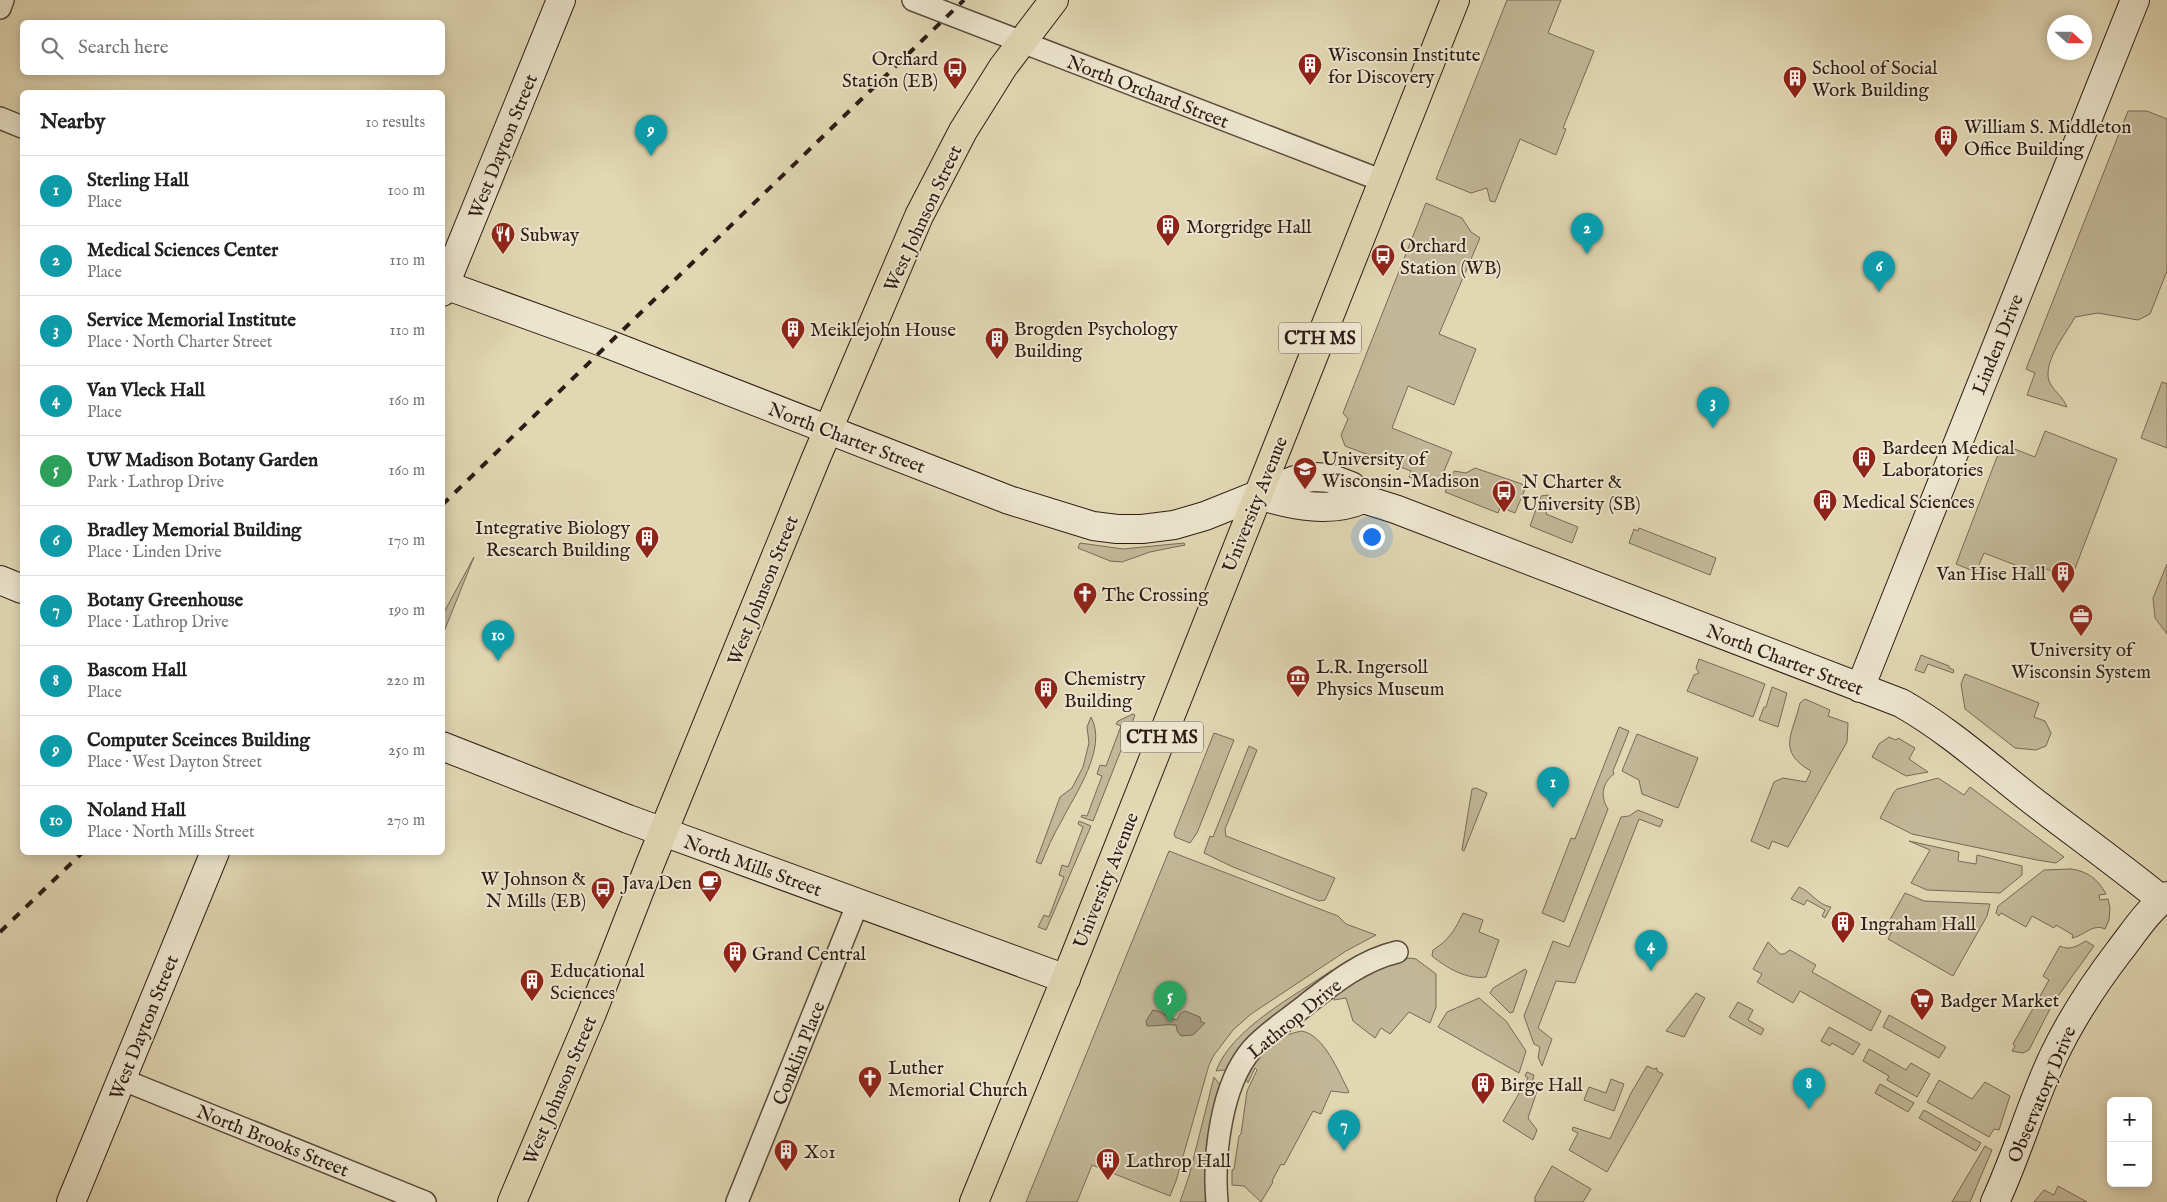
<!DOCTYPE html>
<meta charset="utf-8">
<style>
:root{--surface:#fff;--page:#f2f2f2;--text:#222;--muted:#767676;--line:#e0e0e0;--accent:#8f2418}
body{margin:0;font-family:"IM FELL English",serif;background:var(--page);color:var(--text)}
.controls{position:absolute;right:15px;bottom:15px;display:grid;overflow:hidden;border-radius:8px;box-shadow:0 2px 12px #0003}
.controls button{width:45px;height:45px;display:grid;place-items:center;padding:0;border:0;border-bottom:1px solid var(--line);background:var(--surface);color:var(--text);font:25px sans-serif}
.compass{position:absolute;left:2047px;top:15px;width:45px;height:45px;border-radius:50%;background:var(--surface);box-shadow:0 2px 12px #0003;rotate:111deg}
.you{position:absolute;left:1371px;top:536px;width:18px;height:18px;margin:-12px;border:4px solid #fff;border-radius:50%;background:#1a73e8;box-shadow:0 0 0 8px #1a73e833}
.badge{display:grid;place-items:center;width:32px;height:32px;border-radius:50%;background:var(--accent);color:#fff;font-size:16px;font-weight:700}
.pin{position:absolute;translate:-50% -41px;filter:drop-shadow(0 1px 2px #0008)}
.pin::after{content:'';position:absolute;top:26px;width:18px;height:15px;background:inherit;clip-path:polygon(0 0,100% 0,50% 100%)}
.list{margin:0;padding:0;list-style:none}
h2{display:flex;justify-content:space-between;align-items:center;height:65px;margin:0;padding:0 20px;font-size:21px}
h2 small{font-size:16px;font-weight:400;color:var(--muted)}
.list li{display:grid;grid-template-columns:32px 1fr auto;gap:15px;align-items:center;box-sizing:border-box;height:70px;padding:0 20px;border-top:1px solid var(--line)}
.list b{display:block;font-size:19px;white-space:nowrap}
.list p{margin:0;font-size:16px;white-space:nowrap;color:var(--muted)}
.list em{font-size:16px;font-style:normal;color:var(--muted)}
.icon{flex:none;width:28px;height:28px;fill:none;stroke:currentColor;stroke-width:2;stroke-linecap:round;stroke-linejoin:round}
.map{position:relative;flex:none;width:2167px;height:1202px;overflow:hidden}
.search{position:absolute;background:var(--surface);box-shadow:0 2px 12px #0003;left:20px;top:20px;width:425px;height:55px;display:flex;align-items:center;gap:12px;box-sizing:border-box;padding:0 18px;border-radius:8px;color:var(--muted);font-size:19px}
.panel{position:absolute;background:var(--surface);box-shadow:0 2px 12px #0003;left:20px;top:90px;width:425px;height:765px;border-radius:8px}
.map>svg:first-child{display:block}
.green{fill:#c2b798;stroke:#786a56}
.water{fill:#a4977d;stroke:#746653}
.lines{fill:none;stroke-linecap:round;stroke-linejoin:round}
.street-casing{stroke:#5a4b3c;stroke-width:24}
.secondary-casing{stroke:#2d1c15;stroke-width:30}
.primary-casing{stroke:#2d1c15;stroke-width:30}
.street{stroke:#ece5ce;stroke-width:21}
.secondary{stroke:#ece5ce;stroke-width:28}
.primary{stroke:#e1d7b3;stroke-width:28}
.rail{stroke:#2d1c15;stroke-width:4;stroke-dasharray:9 9;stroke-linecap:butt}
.labels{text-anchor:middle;stroke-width:4;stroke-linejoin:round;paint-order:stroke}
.shield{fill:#ece5ce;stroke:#66584c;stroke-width:1}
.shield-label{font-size:18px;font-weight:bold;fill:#2d1c15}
.poi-label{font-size:19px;fill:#2d1c15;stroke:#ece5ce;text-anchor:start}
.street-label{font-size:19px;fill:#2d1c15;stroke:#ece5ce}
</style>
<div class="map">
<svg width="2167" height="1202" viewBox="0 0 2167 1202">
<rect width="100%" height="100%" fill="#e1d7b3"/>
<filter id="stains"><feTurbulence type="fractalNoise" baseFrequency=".004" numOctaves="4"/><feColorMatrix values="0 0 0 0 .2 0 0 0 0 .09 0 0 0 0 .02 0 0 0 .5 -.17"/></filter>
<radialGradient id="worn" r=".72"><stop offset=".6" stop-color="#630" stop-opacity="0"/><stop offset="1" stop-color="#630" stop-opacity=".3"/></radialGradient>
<path class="green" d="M1507,0h54l-13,33 46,18 -31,77 3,1 -10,26 -36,-16 -25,63 -5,-1 -3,-13 -16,5 -35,-14z
M2128,111h19l20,8v152l-17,43 -12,6 -40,-7 -23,4c-9,17 -36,49 -24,68 5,8 12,12 16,22l-40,-12 8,-22 -9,-4z
M1426,203l36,15 9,14 9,6 -41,96 37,15 -22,56 -46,-19 -16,42 60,24 -15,36 -28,-11 2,-6 -66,-25 -4,-11 7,-16 -5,-6z
M2162,382l5,2v64l-26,-10z
M2045,431l72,28 -46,120 -32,-13 -3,7 -52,-20 -8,19 -20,-8 46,-120 33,13z
M1475,468l47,16 3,5 -10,24 -15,-6 -2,6 -53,-21 9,-21 12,2z
M1548,495l4,2 -6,17 32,13 -6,16 -42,-17 11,-30z
M1639,528l77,30 -6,17 -81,-32 5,-14 4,2z
M1080,543l43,6 61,-6 1,2 -35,7 -28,10 -12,-1 -32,-13z
M474,557l-31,77v-20z
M2167,564v70l-12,-16 -2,-20z
M1921,655l28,11v2l5,2 -1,3 -25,-9 -4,9 -9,-3z
M1699,659l66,25 -12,33 -66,-26 7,-16 5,-2 -3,-5z
M1965,674l74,29 -5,14 11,4 6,12 -5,13 -10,4 -21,-2 -50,-39 -4,-25z
M1772,687l15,6 -9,34 -19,-7 5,-13h2z
M1805,699l25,11 -2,6 20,7 -1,19 -59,105 -16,-6 -3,8 -18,-8 23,-59 9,-4 23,4 5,-11c-35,-20 -18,-37 -11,-68z
M1133,714l2,1 -42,106 -12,-4 1,-2 5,1 15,-40 -5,-2 3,-9 6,1 15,-40 -5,-2 2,-3z
M1091,717c17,31 -16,77 -30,105 -8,13 -14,28 -20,42l-5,-2 24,-65 12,-9 11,-21 6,-24 -2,-16z
M1619,727l10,4 -16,40 1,3c-12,9 -14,23 -6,35l-44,113 -22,-9 29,-75 4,1z
M1214,733l20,7 -37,93 -7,10 -15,-6 -1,-3z
M1637,734l61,24 -20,50 -36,-14 -3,-14 -17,-9z
M1889,737l7,3 2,-2 17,10 -6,11 19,13 -22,4 -34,-19 7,-13z
M1249,746l8,4 -32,79 1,7 109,42 -10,22 -6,1 -86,-34 -29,-14 6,-17 3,1z
M1938,778l26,17 6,-8 94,70 -8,6 -19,-3 -125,-26 -32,-16 14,-26 3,-3z
M1476,788l11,5 -23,58 -2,-1 10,-61z
M1638,810l25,10 -3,7 -21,-8 -64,164 -19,-2 -18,47 14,11 -10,27 -4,-9 2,-10 -6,-3 -10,-28 29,-75 16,6 52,-130 8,-1z
M1079,821l12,5 -45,104 -8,-3 6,-12 5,2 15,-40 -5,-2 3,-10 6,2 15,-40 -5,-3z
M1909,841l50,11 -1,9 18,3 1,-9 45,11v9l-22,18 -73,-3 -16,-7 19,-33z
M1169,851l169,65 8,8 30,11 -30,16 -95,63 -18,16 -19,25 -5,10 -33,116 -6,15 -78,-31 -15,37h-51z
M2071,869c16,2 27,10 35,25l-7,1 1,5 8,-1 2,9 -1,12 -4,9c-12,-6 -21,7 -33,9l1,-3 -17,-10 -2,3 -22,-12 -6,11 -25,-14 -2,3 -3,-3 2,-7 46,-36z
M1799,887c13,5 17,17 32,20l-6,11 -3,-2 3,-6 -18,-10 -3,5 -13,-6z
M1905,893l19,8 66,3 -3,12 -34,60 -65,-37 5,-10 -6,-4z
M1463,913l20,7 -4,12 20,8 -13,37c-19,3 -39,-9 -54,-21l1,-6c16,-10 22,-20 30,-37z
M2086,941l8,5 -41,57 -24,47 -6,3 -11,-2 3,-5 -2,-2 36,-64 -6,-4 17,-30c10,5 17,0 26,-5z
M1768,942l12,12h4l6,-4 26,15 -4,7 69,39 -10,20 -71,-40 -7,12 -36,-21 5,-8 -9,-5z
M1409,958l7,1 20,15v33l-6,16 -21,-11 -19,22 -9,-6 -6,10 -22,-17 -7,-23 -12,2v-3c23,-19 48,-30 75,-39z
M1525,969l2,2 -14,41 -3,1 -20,-20 3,-5z
M1332,970l-1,4 -86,66 -8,10 -12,20 -9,1c16,-43 79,-75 116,-101z
M1696,993l9,5 -21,39 -18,-6z
M1479,998l27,23 20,30 -7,22 -81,-46 9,-15z
M1738,1002l15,8 -5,10 16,9 -3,6 -32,-18z
M1889,1015l57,32 -7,11 -56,-31z
M1829,1027l31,17 -7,11 -21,-12 -2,3 -9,-5z
M1301,1031c23,3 38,42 48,61l-1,1 -17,-2 -10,23 -8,-3 -29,54 -3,-1 -9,17 1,1 -12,20 -17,-16 -12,-1v-15l2,-1 5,-33 2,-2 6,-43 10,-21 -2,-2 -7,15 -3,-6 17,-23 20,-18z
M1869,1049l37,21 5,-7 19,11 -13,23 -30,-17 2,-4 -26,-15z
M1647,1066l7,3 3,-1v3l6,3 -56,98 -38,-22 9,-17 -6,-3 1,-3 37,12 21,-46z
M1527,1072l7,3 -2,8 6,5 -10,30 9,12 -4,10 -30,-19 25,-43 -3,-2z
M1214,1077l6,8c-9,37 -20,79 -13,117h-27l9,-26z
M1611,1079l13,5 -10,27 -30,-11 5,-13 17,6z
M1939,1080l33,19 13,-17 25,14 -11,34 -5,-1 -5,8 -62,-35z
M1880,1084l34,19 -6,9 -33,-19z
M1924,1110l57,33 -5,8 -57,-33z
M1985,1146l7,4 -22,52h-18z
M1552,1166l39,23 -8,13h-48v-5z
M2058,1186l29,16h-53l10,-12 10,5z"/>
<path class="water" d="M1153,1010c10,1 14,8 24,10l3,-6 5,-3 15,6 1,5 4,1 -12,12 -12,1 -4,-5 -1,-6c-10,-1 -18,1 -29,1l-1,-5z"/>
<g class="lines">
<defs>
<path id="street" d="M913,0l470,181
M0,8l3,-8
M0,118l22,9
M121,1079l304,123
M737,1202l121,-299
M1217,1202c-4,-46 4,-117 35,-153 15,-17 38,-31 56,-46 27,-21 55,-43 89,-51"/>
<path id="secondary" d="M445,285l163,59 401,156 84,26 24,3h25l32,-4 31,-9 90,-36 19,-3 16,1 21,8 7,6 5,7 32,10 506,194c46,26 86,62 128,95 44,34 90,67 133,102
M442,292l119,-292
M1258,495c32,10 73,19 105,4
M0,580l22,9
M1860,688l275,-688
M442,746l186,73 438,160
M71,1202l144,-350
M1995,1202c22,-47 36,-98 58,-145 18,-38 41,-73 67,-107 14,-18 28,-40 47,-54"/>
<path id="primary" d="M512,1202l80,-189 58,-149 166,-406 103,-242 44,-85 40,-64 51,-67
M974,1202l101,-246 380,-956"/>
</defs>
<use href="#street" class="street-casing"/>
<use href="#secondary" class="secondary-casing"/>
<use href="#primary" class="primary-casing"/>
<use href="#street" class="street"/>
<use href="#secondary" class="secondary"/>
<use href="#primary" class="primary"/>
<path class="rail" d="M442,505l522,-505
M0,932l83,-80"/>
</g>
<defs>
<symbol id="building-pin" viewBox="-11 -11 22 30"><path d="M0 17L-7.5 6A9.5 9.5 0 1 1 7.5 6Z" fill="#8f2418" stroke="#ece5ce"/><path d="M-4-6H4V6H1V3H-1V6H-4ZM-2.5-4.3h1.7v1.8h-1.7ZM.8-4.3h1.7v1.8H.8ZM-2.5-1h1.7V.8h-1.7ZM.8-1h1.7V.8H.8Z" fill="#fff"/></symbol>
<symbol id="bus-pin" viewBox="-11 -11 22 30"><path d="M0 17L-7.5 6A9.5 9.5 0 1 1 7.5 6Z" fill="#8f2418" stroke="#ece5ce"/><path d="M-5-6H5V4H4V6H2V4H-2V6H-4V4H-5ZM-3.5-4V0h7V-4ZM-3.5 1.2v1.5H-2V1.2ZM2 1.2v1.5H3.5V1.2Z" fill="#fff"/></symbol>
<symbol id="restaurant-pin" viewBox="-11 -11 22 30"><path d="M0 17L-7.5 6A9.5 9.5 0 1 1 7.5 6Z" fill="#8f2418" stroke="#ece5ce"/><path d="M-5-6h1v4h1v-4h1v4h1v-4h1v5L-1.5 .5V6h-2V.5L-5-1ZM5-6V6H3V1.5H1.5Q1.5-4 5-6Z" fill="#fff"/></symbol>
<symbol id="university-pin" viewBox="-11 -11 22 30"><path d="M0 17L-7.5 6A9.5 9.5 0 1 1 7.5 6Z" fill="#8f2418" stroke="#ece5ce"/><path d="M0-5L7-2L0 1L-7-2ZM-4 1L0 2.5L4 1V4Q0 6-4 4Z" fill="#fff"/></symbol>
<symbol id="church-pin" viewBox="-11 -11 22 30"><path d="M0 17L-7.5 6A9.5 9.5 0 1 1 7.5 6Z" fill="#8f2418" stroke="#ece5ce"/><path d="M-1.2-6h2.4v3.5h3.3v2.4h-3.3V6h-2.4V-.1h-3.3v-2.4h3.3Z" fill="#fff"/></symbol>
<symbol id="office-pin" viewBox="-11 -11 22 30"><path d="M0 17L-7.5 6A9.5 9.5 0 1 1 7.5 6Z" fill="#8f2418" stroke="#ece5ce"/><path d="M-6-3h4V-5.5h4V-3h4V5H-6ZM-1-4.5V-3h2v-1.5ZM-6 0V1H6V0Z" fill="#fff"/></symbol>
<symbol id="museum-pin" viewBox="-11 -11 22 30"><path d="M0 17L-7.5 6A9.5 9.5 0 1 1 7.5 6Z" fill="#8f2418" stroke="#ece5ce"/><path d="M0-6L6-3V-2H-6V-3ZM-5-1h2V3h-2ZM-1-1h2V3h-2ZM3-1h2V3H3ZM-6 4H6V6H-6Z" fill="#fff"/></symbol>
<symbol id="cafe-pin" viewBox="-11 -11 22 30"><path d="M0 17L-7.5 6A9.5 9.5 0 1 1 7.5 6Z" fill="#8f2418" stroke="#ece5ce"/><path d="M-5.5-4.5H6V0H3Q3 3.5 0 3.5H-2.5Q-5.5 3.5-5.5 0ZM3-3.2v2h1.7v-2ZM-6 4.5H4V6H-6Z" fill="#fff"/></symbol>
<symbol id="supermarket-pin" viewBox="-11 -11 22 30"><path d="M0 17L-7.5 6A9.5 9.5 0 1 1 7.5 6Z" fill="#8f2418" stroke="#ece5ce"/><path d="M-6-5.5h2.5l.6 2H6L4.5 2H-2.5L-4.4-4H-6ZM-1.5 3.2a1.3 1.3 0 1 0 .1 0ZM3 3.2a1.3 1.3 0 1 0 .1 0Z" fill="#fff"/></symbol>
</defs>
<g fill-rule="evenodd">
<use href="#building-pin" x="1296" y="51" width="28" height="38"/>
<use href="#bus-pin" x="941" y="55" width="28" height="38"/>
<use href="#building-pin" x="1781" y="64" width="28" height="38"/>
<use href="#building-pin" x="1932" y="123" width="28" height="38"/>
<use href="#building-pin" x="1154" y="212" width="28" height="38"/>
<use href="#restaurant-pin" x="489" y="220" width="28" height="38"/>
<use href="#bus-pin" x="1369" y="242" width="28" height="38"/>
<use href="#building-pin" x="779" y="315" width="28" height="38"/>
<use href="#building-pin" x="983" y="325" width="28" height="38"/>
<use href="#building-pin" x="1850" y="444" width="28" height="38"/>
<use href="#university-pin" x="1291" y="455" width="28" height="38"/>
<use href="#bus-pin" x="1490" y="478" width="28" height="38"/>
<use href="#building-pin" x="1811" y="487" width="28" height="38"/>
<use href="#building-pin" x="633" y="524" width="28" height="38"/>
<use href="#building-pin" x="2049" y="559" width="28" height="38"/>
<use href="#church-pin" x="1071" y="580" width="28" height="38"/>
<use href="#office-pin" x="2067" y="602" width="28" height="38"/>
<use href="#museum-pin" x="1284" y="663" width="28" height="38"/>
<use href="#building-pin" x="1032" y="675" width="28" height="38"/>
<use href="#cafe-pin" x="696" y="868" width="28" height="38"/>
<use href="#bus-pin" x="589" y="875" width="28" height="38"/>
<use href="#building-pin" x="1829" y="909" width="28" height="38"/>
<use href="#building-pin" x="721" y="939" width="28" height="38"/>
<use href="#building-pin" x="518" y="967" width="28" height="38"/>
<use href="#supermarket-pin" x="1908" y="986" width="28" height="38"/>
<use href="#church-pin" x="856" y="1064" width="28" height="38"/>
<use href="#building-pin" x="1469" y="1070" width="28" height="38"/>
<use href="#building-pin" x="772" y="1137" width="28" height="38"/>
<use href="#building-pin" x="1094" y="1146" width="28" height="38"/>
</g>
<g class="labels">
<g class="shield">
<rect x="1279" y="322.5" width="82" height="31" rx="4"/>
<rect x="1121" y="721.5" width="82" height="31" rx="4"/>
</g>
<g class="shield-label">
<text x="1320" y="344">CTH MS</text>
<text x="1162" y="743">CTH MS</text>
</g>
<g class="poi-label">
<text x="1328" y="61">Wisconsin Institute<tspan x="1328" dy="22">for Discovery</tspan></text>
<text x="938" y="65" text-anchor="end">Orchard<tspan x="938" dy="22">Station (EB)</tspan></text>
<text x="1812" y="74">School of Social<tspan x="1812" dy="22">Work Building</tspan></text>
<text x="1964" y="133">William S. Middleton<tspan x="1964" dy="22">Office Building</tspan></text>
<text x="1186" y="233">Morgridge Hall</text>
<text x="520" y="241">Subway</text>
<text x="1400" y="252">Orchard<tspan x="1400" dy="22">Station (WB)</tspan></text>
<text x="1014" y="335">Brogden Psychology<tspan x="1014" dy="22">Building</tspan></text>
<text x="810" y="336">Meiklejohn House</text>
<text x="1882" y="454">Bardeen Medical<tspan x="1882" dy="22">Laboratories</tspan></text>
<text x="1322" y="465">University of<tspan x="1322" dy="22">Wisconsin-Madison</tspan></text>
<text x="1522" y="488">N Charter &amp;<tspan x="1522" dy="22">University (SB)</tspan></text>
<text x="1842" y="508">Medical Sciences</text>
<text x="630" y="534" text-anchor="end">Integrative Biology<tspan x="630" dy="22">Research Building</tspan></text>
<text x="2046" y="580" text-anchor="end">Van Hise Hall</text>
<text x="1102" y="601">The Crossing</text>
<text x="2081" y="656" text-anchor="middle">University of<tspan x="2081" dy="22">Wisconsin System</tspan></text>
<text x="1316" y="673">L.R. Ingersoll<tspan x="1316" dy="22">Physics Museum</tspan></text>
<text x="1064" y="685">Chemistry<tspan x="1064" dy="22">Building</tspan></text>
<text x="586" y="885" text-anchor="end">W Johnson &amp;<tspan x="586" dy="22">N Mills (EB)</tspan></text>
<text x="692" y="889" text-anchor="end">Java Den</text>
<text x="1860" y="930">Ingraham Hall</text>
<text x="752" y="960">Grand Central</text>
<text x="550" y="977">Educational<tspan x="550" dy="22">Sciences</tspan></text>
<text x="1940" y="1007">Badger Market</text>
<text x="888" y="1074">Luther<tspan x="888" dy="22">Memorial Church</tspan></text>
<text x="1500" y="1091">Birge Hall</text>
<text x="804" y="1158">X01</text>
<text x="1126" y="1167">Lathrop Hall</text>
</g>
<g class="street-label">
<text transform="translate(1148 91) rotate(21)" y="7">North Orchard Street</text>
<text transform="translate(502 146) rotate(-68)" y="7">West Dayton Street</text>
<text transform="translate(922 218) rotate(-65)" y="7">West Johnson Street</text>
<text transform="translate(1997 344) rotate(-68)" y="7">Linden Drive</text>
<text transform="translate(847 437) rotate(21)" y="7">North Charter Street</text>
<text transform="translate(1254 504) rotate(-68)" y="7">University Avenue</text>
<text transform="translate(762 590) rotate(-68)" y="7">West Johnson Street</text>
<text transform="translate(1785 659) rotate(21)" y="7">North Charter Street</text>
<text transform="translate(753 865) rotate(20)" y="7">North Mills Street</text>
<text transform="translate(1105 880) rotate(-68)" y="7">University Avenue</text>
<text transform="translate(1294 1018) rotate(-39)" y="7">Lathrop Drive</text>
<text transform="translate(143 1027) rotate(-68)" y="7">West Dayton Street</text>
<text transform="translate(798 1053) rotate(-68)" y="7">Conklin Place</text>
<text transform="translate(559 1090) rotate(-67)" y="7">West Johnson Street</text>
<text transform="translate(2041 1094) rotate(-67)" y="7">Observatory Drive</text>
<text transform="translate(273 1140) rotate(22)" y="7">North Brooks Street</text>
</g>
</g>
<rect width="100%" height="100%" filter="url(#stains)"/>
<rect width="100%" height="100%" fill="url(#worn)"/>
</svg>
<div class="controls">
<button>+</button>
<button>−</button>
</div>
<svg class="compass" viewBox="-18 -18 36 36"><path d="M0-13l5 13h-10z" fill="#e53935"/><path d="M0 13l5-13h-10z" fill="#767676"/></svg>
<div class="you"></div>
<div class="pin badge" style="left:1553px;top:808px;background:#0f9aa8">1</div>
<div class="pin badge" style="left:1587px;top:254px;background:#0f9aa8">2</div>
<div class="pin badge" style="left:1713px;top:428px;background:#0f9aa8">3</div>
<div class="pin badge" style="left:1651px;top:971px;background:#0f9aa8">4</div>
<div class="pin badge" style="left:1170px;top:1022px;background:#2e9e5b">5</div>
<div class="pin badge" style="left:1879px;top:292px;background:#0f9aa8">6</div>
<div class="pin badge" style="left:1344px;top:1151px;background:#0f9aa8">7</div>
<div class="pin badge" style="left:1809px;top:1109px;background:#0f9aa8">8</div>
<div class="pin badge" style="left:651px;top:156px;background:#0f9aa8">9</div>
<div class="pin badge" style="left:498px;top:661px;background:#0f9aa8">10</div>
<div class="search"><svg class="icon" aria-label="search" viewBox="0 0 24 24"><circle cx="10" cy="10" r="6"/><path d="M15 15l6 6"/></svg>Search here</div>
<section class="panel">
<h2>Nearby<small>10 results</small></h2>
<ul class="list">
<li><span class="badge" style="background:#0f9aa8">1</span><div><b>Sterling Hall</b><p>Place</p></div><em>100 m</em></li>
<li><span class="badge" style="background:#0f9aa8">2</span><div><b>Medical Sciences Center</b><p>Place</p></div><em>110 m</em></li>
<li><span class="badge" style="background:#0f9aa8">3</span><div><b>Service Memorial Institute</b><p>Place · North Charter Street</p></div><em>110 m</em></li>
<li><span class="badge" style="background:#0f9aa8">4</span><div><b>Van Vleck Hall</b><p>Place</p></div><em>160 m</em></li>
<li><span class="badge" style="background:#2e9e5b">5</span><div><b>UW Madison Botany Garden</b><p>Park · Lathrop Drive</p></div><em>160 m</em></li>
<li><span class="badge" style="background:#0f9aa8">6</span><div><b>Bradley Memorial Building</b><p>Place · Linden Drive</p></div><em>170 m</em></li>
<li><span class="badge" style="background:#0f9aa8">7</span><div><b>Botany Greenhouse</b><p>Place · Lathrop Drive</p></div><em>190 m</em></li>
<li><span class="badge" style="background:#0f9aa8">8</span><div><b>Bascom Hall</b><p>Place</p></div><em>220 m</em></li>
<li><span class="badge" style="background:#0f9aa8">9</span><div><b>Computer Sceinces Building</b><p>Place · West Dayton Street</p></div><em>250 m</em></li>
<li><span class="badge" style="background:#0f9aa8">10</span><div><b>Noland Hall</b><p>Place · North Mills Street</p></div><em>270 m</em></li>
</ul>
</section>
</div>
